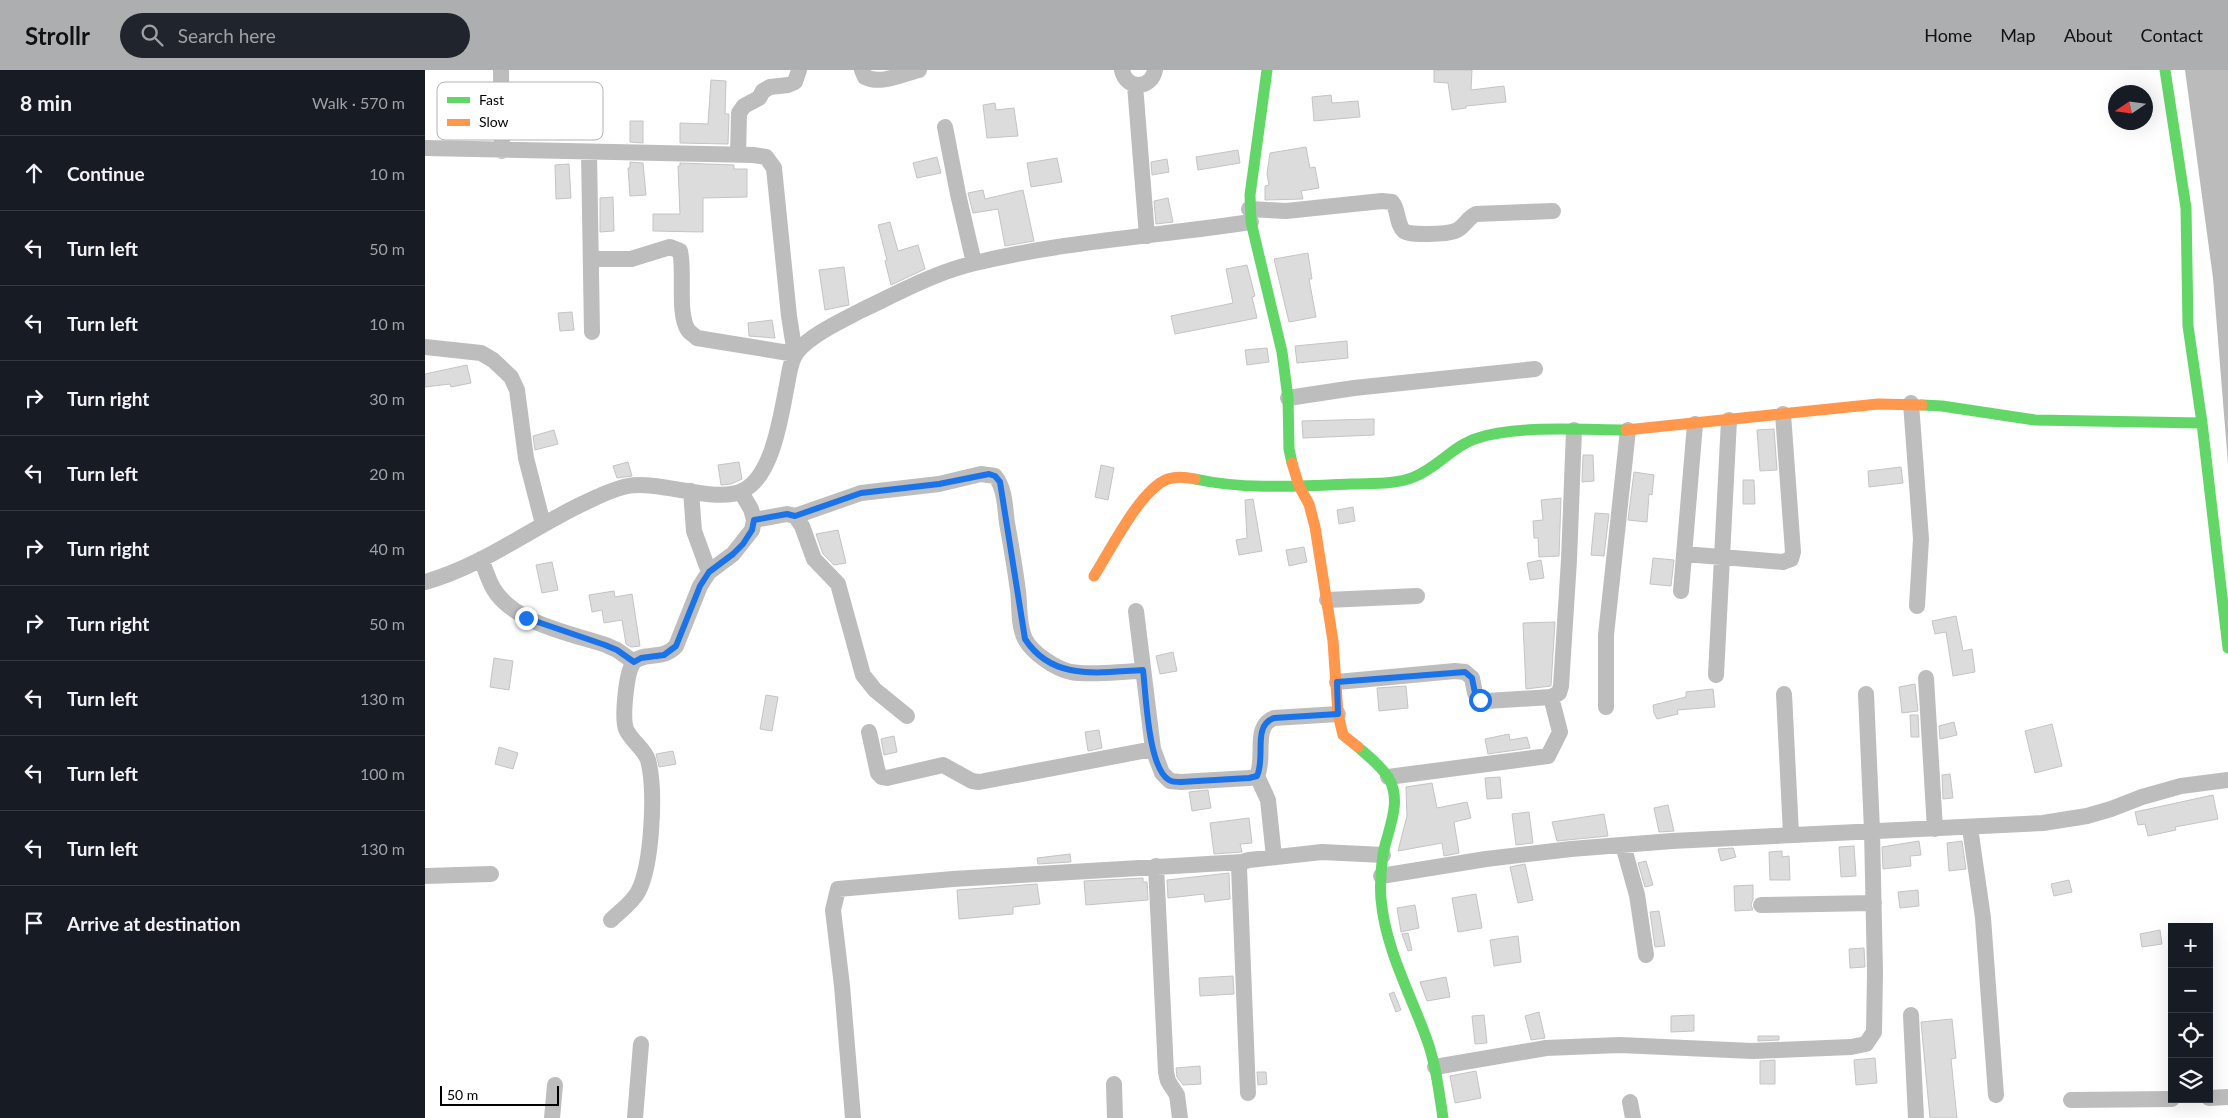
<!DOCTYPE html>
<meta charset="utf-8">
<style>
:root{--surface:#171b24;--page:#20242c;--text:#f1f3f6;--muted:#9ea1a6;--line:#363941;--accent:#adaeaf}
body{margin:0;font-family:Lato,sans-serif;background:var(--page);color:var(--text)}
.controls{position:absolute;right:15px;bottom:15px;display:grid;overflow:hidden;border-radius:0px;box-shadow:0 5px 20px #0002}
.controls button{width:45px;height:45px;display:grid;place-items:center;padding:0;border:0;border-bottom:1px solid var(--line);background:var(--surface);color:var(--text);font:25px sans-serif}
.compass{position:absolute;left:1683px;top:15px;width:45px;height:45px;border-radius:50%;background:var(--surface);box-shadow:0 5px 20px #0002;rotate:257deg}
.scale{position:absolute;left:15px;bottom:12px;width:119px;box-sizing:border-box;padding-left:5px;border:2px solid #000;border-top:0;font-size:14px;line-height:18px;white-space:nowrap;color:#000;-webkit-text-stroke:4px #fff;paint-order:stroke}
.stop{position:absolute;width:15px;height:15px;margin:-11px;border:4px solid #1a73e8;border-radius:50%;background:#fff}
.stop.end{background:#1a73e8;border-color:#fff;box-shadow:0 1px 5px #0008}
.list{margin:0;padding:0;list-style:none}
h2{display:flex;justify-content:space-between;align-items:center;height:65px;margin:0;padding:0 20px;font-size:21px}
h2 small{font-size:16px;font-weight:400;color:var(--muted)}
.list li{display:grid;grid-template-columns:32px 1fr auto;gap:15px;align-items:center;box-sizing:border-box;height:75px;padding:0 20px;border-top:1px solid var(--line)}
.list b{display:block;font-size:19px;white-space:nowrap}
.list em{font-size:16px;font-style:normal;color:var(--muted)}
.icon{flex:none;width:28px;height:28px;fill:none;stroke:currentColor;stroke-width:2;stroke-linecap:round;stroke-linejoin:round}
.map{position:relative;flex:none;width:1803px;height:1048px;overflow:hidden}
header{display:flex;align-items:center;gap:30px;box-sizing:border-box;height:70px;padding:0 25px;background:var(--accent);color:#111}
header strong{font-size:24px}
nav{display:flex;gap:28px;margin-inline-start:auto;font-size:18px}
.search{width:350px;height:45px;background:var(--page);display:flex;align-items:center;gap:12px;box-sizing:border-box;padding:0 18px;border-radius:28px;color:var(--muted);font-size:19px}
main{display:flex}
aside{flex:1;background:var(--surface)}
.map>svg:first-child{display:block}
.water{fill:#bbb}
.building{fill:#dcdcdc;stroke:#c4c4c4}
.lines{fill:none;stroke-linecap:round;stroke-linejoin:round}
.street{stroke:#bdbdbd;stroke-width:16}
.fast{stroke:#63d668;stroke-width:11}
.slow{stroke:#ff974d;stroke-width:11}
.route{stroke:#1a73e8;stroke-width:6}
.key{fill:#fff;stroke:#b2b2b2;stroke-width:1}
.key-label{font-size:14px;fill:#000}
</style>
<header>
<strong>Strollr</strong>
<div class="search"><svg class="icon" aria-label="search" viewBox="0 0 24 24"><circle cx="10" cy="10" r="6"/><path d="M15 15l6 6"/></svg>Search here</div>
<nav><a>Home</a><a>Map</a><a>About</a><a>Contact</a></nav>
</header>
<main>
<aside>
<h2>8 min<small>Walk · 570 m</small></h2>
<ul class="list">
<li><svg class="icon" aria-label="ahead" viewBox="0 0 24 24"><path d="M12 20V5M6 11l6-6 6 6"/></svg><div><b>Continue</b></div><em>10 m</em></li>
<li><svg class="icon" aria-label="left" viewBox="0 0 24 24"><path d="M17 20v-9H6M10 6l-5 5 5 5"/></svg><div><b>Turn left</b></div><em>50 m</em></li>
<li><svg class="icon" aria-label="left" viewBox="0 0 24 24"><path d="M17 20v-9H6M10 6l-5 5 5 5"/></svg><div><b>Turn left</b></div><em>10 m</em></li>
<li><svg class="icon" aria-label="right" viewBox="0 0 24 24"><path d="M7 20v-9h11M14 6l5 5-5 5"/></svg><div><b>Turn right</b></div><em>30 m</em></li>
<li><svg class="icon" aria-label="left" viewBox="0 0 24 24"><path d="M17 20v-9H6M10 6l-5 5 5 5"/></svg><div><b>Turn left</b></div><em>20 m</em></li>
<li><svg class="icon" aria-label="right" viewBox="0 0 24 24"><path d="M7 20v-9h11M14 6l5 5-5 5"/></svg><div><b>Turn right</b></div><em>40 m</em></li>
<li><svg class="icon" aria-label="right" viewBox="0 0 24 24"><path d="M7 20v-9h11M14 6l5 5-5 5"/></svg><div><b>Turn right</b></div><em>50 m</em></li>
<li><svg class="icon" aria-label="left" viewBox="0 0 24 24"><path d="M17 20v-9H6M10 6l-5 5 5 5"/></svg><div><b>Turn left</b></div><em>130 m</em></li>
<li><svg class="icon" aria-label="left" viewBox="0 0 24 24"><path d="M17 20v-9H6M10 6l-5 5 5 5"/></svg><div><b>Turn left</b></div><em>100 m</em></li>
<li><svg class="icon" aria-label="left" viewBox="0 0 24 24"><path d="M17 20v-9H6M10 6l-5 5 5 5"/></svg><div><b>Turn left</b></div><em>130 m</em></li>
<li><svg class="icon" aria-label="arrive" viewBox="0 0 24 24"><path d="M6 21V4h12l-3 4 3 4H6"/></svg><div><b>Arrive at destination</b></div></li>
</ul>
</aside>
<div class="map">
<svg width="1803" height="1048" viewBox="0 0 1803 1048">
<rect width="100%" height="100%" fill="#fff"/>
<path class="water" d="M1760,0h43v394l-15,-186z"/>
<path class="building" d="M1009,0h38l-1,20 33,-4 2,16 -40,4v2l-14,2 -4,-27 -14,-1z
M286,10l15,1 -1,33h4l-1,30 -48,-1v-20l28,1z
M906,25l1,8 26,-2 2,16 -46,4 -2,-24z
M570,33l1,7 18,-2 4,28 -31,2 -4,-33z
M205,51h13v22l-13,-1z
M881,77l4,21 5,-1 4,21 -18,3 2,8 -38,1v-14l4,-1 -2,-11 3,-21z
M813,80l2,13 -42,7 -2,-13z
M512,87l4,16 -24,5 -4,-15z
M632,88l5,24 -31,5 -4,-24z
M742,89l2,13 -17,3 -1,-13z
M205,92l13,1 3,32 -16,1 -2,-28h2z
M255,93l54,2v4h13v28l-44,1v34l-50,-1v-17h27l-2,-48h2z
M144,94l2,34 -15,1 -1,-34z
M558,120l2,9 38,-9 11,51 -29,5 -7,-37 -25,4 -5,-20z
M188,127l1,34 -14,1v-34z
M743,128l5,24 -17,2 -2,-23z
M465,152l8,29 20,-6 7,24 -34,16 -6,-24 2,-1 -9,-35z
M883,183l4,26h-3l7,38 -27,5 -15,-63z
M822,195l8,31 -3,1 5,21 -82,16 -4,-18 62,-13 -7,-34z
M419,197l5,38 -24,5 -6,-40z
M147,242l2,18 -14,1 -2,-18z
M347,250l3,18 -26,-2 -1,-13z
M922,271l1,17 -51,5 -2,-17z
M842,278l2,14 -22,3 -2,-15z
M42,295l4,18 -20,4 -1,-3 -25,3v-13z
M949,349v16l-71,3 -1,-17z
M1349,359l3,41 -17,1 -3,-41z
M129,360l4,14 -23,6 -2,-14z
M1158,385h10l1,26 -12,1z
M203,392l4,14 -15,2 -4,-12z
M314,392l3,17 -11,5 -10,1 -3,-20z
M676,395l13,3 -6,32 -13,-3z
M1476,397l2,16 -34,4 -1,-16z
M1209,402l20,3 -2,20 -3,-1 -2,28 -19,-2z
M1318,410h11l1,24h-12z
M1136,428l-2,58 -20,1 -1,-19h-4l-1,-17 10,-1 -2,-20z
M828,429l9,52 -23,4 -3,-15 11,-2 -2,-38z
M928,437l2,14 -16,3 -2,-14z
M1170,443l14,1 -5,42 -13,-1z
M413,460l8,33 -12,2 -11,-11 -7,-20z
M879,477l3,15 -18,4 -3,-16z
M1228,488l21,2 -3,26 -21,-2z
M1116,490l3,18 -14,2 -3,-17z
M127,492l6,28 -16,3 -6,-28z
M189,521l1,6 17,-3 8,52 -9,1 -5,-3 -4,-24 -18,3 -2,-13 -10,2 -3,-17z
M1531,546l7,35 9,-2 3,23 -22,4 -7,-44 -11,2 -3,-13z
M1130,552l-4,64 -25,3 -3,-66z
M748,582l4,19 -17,3 -4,-18z
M69,588l19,3 -4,29 -19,-3z
M1490,614l3,27 -16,2 -3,-26z
M981,616l2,22 -29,3 -2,-23z
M1288,619l2,18 -38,3 1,4 -21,5 -3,-6 -1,-8 33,-8v-5z
M341,625l12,2 -6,34 -12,-2z
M1485,645h8l1,22h-8z
M1529,652l3,13 -17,4 -1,-13z
M1627,654l10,42 -27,7 -10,-42z
M674,660l3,18 -14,3 -3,-19z
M1084,664l1,6 17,-3 3,11 -42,6 -3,-15z
M469,666l3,16 -13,3 -3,-16z
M74,677l19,6 -5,16 -18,-5z
M248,681l3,13 -17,3 -3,-13z
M1525,704l3,24 -10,1 -1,-24z
M1075,707l2,21 -15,1 -2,-21z
M1007,713l5,25 30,-6 4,16 -17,4 5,31 -15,3 -2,-13 -44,8 9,-35 -1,-29z
M783,720l3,18 -19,3 -3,-19z
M1788,725l5,24 -43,8 1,3 -28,6 -3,-12 -7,1 -3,-13z
M1243,735l6,26 -15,1 -5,-24z
M1104,742l4,31 -17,2 -4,-31z
M1179,744l4,22 -51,5 -5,-19z
M824,748l3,25 -12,1 2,8 -28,2 -4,-31z
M1494,771l2,14 -11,1 1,10 -28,3 -1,-22z
M1537,771l4,28 -17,2 -2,-28z
M1429,776l2,30 -15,1 -2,-30z
M1308,778l3,9 -15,4 -3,-12z
M1357,781v6l7,-1 1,24h-20l-1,-28z
M645,784l1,8 -33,2 -1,-6z
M1221,791l7,24 -8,2 -7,-24z
M1100,794l8,36 -15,3 -8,-36z
M804,803l1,26 -25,3 -1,-8 -36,4 -1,-18z
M718,808v4h4l1,18 -62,5 -2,-24z
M1644,810l3,12 -18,4 -3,-12z
M612,814l3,20 -27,3v7l-54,5 -2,-29z
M1328,815v14l-2,6 2,5 -18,1 -1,-25z
M1493,820l1,16 -19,2 -2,-16z
M1051,824l6,34 -24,4 -6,-34z
M990,835l4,23 -18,4 -4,-24z
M1234,841l6,35 -10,1 -5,-35z
M1735,860l2,14 -20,3 -2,-13z
M983,863l4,17 -4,1 -6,-17z
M1093,866l3,26 -27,4 -4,-26z
M1439,878l1,19 -15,1 -1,-19z
M808,906l1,18 -34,2 -1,-18z
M1021,907l4,20 -23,4 -7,-19z
M969,922l7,18 -5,2 -7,-18z
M1114,942l6,26 -14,2 -6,-24z
M1059,945l3,28 -12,1 -3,-28z
M1269,945v16l-23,1v-16z
M1527,949l4,39 -5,1 6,59h-27l-9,-96z
M1333,966h21v4l-21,1z
M1450,988l2,25 -21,2 -2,-25z
M1350,990v24h-15v-23z
M775,996l1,18 -18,1 -6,-8 -1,-9z
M1051,1001l5,27 -26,5 -5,-27z
M832,1002h9l1,12 -9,1z"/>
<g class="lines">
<path class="street" d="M76,0l1,81
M437,0l3,7c16,8 37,-3 54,-7
M697,0c4,20 29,20 33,0
M710,15l12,151
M520,57l13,67 16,69
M0,78l328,7 13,2 8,11 15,148 6,38 -98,-16c-3,-3 -7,-5 -9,-8 -11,-17 -3,-58 -8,-79l-10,-4 -39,12h-39
M164,82l3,180
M313,85l1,-42 5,-7 15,-8 4,-7 7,-4 18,-2 7,-3 4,-12
M824,139l37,2 96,-10 10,1c7,8 4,22 12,29 5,5 43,3 51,0 9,-3 12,-13 21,-17l77,-3
M0,277l56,6 12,7 18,17 6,13 9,68 17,66
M863,328l66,-10 181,-19
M1486,333l10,136 -4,67
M266,421l3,40 15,41
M370,446l66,-23 78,-9 42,-10 14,2c10,12 10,32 12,47 4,22 8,45 11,68 2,15 0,34 7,48 7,14 31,30 46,33 23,4 49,-1 72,-1
M329,450l33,-6 8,2 7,10 12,33 24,25 25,91 12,15 32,26
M1259,484l99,8 8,-3 2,-7 -10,-138
M56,489c4,9 7,20 12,29 20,35 77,45 113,57l11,5 17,12
M0,512c57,-16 105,-53 157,-78 15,-7 30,-15 46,-18 32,-6 90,19 116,4 29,-15 37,-75 43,-105 2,-10 3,-24 10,-33 13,-17 46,-32 65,-42 36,-17 74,-38 113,-47 90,-22 184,-27 276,-41
M1256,521l14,-167
M902,530l90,-4
M711,541l17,138 9,24 8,8 11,1 68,-4 8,-2c9,-19 -5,-50 17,-58l64,-4
M1291,605l13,-255
M1501,608l9,151
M912,612l118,-11 10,1 7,6 3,15 5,7 7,1 64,-4 8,-4 2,-7 8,-126 5,-130
M1359,624l7,140
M1181,637v-72l22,-205
M444,662l9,41 4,4 5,1 56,-13 29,16 7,1 174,-33
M832,706l11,24 6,57
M963,707l160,-21 12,-24 -9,-35
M1545,758l13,90 13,177
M1198,775l14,50 9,60
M731,796l10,206 2,9 9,14 3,23
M0,806l66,-2
M956,806l105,-17 85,-10 101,-8 371,-18 44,-7 24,-7 31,-12 39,-11 47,-6
M1336,835l113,-2
M186,850c9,-9 21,-17 27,-28 14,-26 18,-102 10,-132 -4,-12 -17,-19 -22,-31 -4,-11 0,-58 8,-67 10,-11 29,-1 42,-16l24,-60 9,-14 24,-18 19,-24 2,-10 -3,-11 -10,-17
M1486,945l5,103
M1010,997l111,-19 74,-3 132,6 99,-4 15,-3 8,-12 1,-59 -3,-143 -6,-136
M689,1014l1,34
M823,1023l-9,-226 3,-5 7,-2 73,-8 61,3
M1784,1028l19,-1
M1646,1030l101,-1
M1205,1032l3,16
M127,1048l3,-33
M210,1048l6,-74
M428,1048l-11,-132 -9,-76 5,-21 115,-10 289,-17"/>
<path class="fast" d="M842,0l-17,125 1,27 31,130 6,46 1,51 3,14
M1740,0l21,138 2,118 14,97 26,225
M1497,335l20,1 93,14 167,3
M770,409c50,11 104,7 155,5 21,-1 44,1 64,-7 23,-9 40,-32 64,-39 40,-13 105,-8 148,-8
M933,677c10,9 22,18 30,30 15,24 0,52 -5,77 -2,14 -3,32 -2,45 4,49 30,96 46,141 9,25 12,52 16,78"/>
<path class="slow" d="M1201,360l252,-26 44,1
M867,393l7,23 10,18 6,23 18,114 5,73 5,21 15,12
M669,506c16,-25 47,-88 74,-97 9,-3 18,-2 27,0"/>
</g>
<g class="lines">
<path class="route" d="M101,548l79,27 12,5 17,12 7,-4 23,-3 12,-9 24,-60 9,-14 24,-18 10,-10 9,-14 2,-10 33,-6 8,2 66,-23 78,-9 50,-10 6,2 5,6 25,157c28,43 75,33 118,31 3,24 5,98 26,110 3,2 8,2 12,2l68,-4 8,-2c9,-20 -5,-50 17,-58l64,-4 -1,-32 128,-10 7,6 3,15 5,7"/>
</g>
<rect x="12" y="12" width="166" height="58" rx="8" class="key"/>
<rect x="22" y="27" width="23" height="6" fill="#63d668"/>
<rect x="22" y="49" width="23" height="7" fill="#ff974d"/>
<g class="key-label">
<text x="54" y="35">Fast</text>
<text x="54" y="57">Slow</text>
</g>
</svg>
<div class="controls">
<button>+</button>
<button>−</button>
<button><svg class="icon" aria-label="locate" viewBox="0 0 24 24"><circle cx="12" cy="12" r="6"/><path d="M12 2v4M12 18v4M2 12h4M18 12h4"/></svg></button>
<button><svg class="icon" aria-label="layers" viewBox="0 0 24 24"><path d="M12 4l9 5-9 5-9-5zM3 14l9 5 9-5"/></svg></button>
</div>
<svg class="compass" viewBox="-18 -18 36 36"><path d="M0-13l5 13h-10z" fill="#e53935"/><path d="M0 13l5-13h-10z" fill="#9ea1a6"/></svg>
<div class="scale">50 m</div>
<div class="stop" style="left:1055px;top:630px"></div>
<div class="stop end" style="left:101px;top:548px"></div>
</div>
</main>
